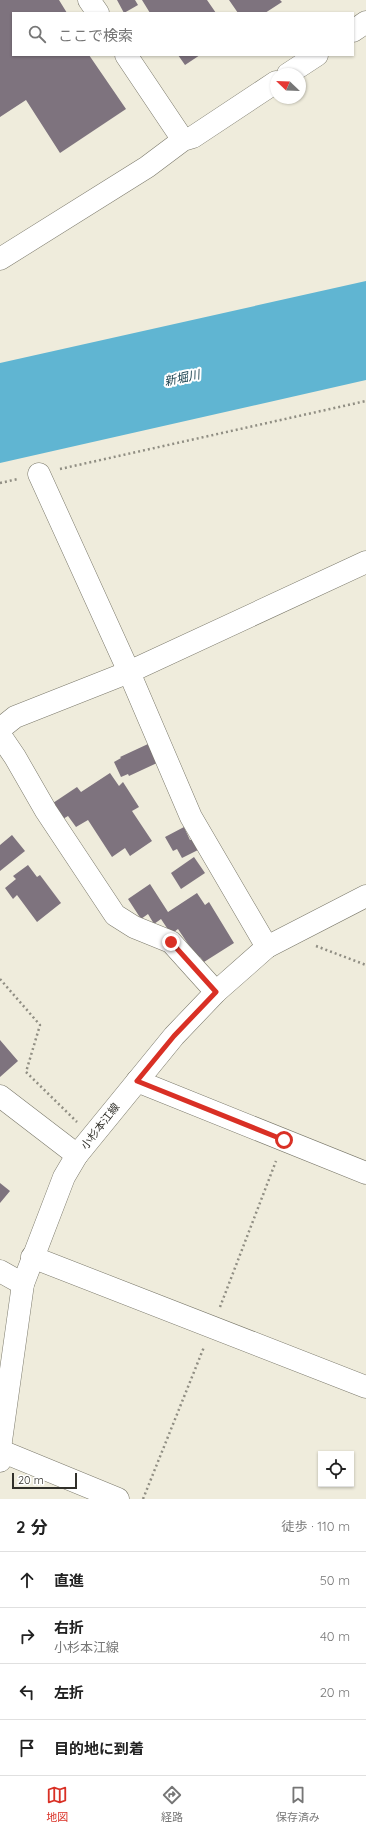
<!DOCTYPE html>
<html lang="ja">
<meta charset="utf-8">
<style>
:root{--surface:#fff;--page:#f2f2f2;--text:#222;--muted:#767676;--line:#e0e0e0;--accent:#d93025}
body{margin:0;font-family:Quicksand,"Noto Sans JP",sans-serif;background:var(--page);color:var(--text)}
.controls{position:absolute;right:12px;bottom:12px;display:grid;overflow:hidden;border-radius:0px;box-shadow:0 1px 3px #0004}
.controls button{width:36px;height:36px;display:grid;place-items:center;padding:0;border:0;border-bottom:1px solid var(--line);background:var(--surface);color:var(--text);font:20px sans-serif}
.compass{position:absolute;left:270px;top:68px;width:36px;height:36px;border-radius:50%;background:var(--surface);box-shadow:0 1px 3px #0004;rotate:293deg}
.scale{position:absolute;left:12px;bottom:10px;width:65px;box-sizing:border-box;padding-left:4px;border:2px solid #31302a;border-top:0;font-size:11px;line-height:14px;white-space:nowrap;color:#31302a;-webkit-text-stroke:3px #fff;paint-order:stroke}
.stop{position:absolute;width:12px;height:12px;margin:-9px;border:3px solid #d93025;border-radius:50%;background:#fff}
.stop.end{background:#d93025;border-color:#fff;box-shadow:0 1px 4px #0008}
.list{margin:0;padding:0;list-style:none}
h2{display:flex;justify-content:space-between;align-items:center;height:52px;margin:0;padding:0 16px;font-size:17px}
h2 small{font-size:13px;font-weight:400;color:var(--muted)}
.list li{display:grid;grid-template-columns:26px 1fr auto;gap:12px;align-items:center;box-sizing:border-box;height:56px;padding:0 16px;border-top:1px solid var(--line)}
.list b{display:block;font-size:15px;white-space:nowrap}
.list p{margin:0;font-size:13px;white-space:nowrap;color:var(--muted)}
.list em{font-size:13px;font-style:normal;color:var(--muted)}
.icon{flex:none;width:22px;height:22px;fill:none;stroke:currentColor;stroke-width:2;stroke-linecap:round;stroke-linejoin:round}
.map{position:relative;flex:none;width:366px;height:1499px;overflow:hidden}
.search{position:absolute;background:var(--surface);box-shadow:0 1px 3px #0004;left:12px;right:12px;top:12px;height:44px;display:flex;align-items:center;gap:10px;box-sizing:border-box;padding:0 14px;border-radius:0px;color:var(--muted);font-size:15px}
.sheet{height:276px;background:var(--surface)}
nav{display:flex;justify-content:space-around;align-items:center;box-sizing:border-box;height:56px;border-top:1px solid var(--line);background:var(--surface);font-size:11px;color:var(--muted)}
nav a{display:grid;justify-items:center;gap:2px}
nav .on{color:var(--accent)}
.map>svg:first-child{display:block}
.water{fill:#60b5d2}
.building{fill:#7e737e}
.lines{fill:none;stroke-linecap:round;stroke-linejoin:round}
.minor-casing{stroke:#7b796b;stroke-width:23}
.major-casing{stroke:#7b796b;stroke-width:23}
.path{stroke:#908e83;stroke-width:2.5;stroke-dasharray:2 3;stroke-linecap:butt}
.minor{stroke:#fff;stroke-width:22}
.major{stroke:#fff;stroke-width:22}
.route{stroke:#d93025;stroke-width:5}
.labels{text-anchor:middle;stroke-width:4;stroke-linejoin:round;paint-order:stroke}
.street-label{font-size:11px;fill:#31302a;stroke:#fff}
.water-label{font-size:12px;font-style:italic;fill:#1f4653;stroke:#fff}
</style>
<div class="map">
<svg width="366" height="1499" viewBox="0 0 366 1499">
<rect width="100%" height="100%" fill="#efecdc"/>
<path class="water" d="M366,281v99l-366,83v-100z"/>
<path class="building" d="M0,0h59l8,13h-54v42h76l37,54 -66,44 -34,-53 -26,17z
M117,0h18l3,5 -14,8z
M142,0h65l9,13h-66z
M229,0h51l2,2 -17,11h-27z
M178,55h22l-15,10z
M148,744l9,19 -28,13 -1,-2 -7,3 -7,-15 7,-4 -1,-1z
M110,773l9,13 4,-4 16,25 -7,4 20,30 -22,15 -5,-8 -13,9 -24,-37 -12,7 -8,-11 -5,3 -10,-16 24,-16 4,5z
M184,827l6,13 3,-1 5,11 -16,8 -5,-9 -4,2 -8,-14z
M12,835l13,16 -25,20v-26z
M194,857l11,16 -24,16 -10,-16z
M28,865l9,12 3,-2 21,28 -24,19 -20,-27 -4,4 -8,-11 11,-9 -3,-3z
M150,884l18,28 29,-19 8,12 4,-3 25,41 -30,19 -4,-5 -2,2 -20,-30 -7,5 -10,-15 -7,5 -6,-10 -7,5 -13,-20z
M0,1040l18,21 -18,16z
M0,1183l10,8 -10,12z"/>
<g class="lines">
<defs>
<path id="minor" d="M89,0l9,13
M353,31l13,-9
M126,55l57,85
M288,74l29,-19
M0,259l147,-92 36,-27 10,-3 83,-55
M39,474l90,198 62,145 76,130
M0,729l15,-12 114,-45 237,-110
M0,735l15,22 31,54 69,104 19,12 37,15 45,50
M137,1081l229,92
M0,1096l77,59
M32,1257l334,130
M0,1271l23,13
M1,1451l117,48"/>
<path id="major" d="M0,1461l1,-20 22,-157 41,-107 13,-22 97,-119 42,-44 51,-45 99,-51"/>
</defs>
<use href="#minor" class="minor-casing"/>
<use href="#major" class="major-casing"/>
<path class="path" d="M60,469l306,-68
M0,483l18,-4
M316,946l50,19
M0,979l40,46 -14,47 51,50
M220,1307l56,-146
M143,1499l61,-152"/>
<use href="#minor" class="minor"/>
<use href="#major" class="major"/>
</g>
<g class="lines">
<path class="route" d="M171,942l45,50 -42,44 -37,45 147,59"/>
</g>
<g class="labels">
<g class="street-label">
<text transform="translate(100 1126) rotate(-52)" y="4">小杉本江線</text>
</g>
<g class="water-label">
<text transform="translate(182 378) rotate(-12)" y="4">新堀川</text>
</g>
</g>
</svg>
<div class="controls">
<button><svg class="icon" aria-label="locate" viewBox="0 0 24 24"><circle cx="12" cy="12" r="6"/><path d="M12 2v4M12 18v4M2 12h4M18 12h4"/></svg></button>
</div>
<svg class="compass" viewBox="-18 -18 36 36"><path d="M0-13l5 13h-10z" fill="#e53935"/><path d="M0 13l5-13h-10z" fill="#767676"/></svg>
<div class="scale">20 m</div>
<div class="stop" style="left:284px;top:1140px"></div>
<div class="stop end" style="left:171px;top:942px"></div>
<div class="search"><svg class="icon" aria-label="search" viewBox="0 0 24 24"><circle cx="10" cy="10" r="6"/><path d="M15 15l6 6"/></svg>ここで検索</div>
</div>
<section class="sheet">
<h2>2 分<small>徒歩 · 110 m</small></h2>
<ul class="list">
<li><svg class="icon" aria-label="ahead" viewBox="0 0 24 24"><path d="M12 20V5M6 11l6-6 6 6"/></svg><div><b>直進</b></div><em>50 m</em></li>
<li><svg class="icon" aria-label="right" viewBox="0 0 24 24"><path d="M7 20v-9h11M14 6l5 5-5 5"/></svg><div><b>右折</b><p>小杉本江線</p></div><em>40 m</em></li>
<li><svg class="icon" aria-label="left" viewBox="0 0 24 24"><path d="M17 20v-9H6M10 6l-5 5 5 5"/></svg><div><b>左折</b></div><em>20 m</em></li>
<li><svg class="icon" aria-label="arrive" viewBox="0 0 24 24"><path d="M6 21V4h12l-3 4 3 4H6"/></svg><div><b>目的地に到着</b></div></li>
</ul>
</section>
<nav>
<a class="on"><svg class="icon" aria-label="map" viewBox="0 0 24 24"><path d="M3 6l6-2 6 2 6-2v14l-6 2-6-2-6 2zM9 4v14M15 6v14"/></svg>地図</a>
<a><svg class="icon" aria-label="directions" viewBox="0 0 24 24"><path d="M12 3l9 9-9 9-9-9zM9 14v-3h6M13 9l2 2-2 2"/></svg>経路</a>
<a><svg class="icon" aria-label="saved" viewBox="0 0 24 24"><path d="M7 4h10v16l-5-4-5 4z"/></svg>保存済み</a>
</nav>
